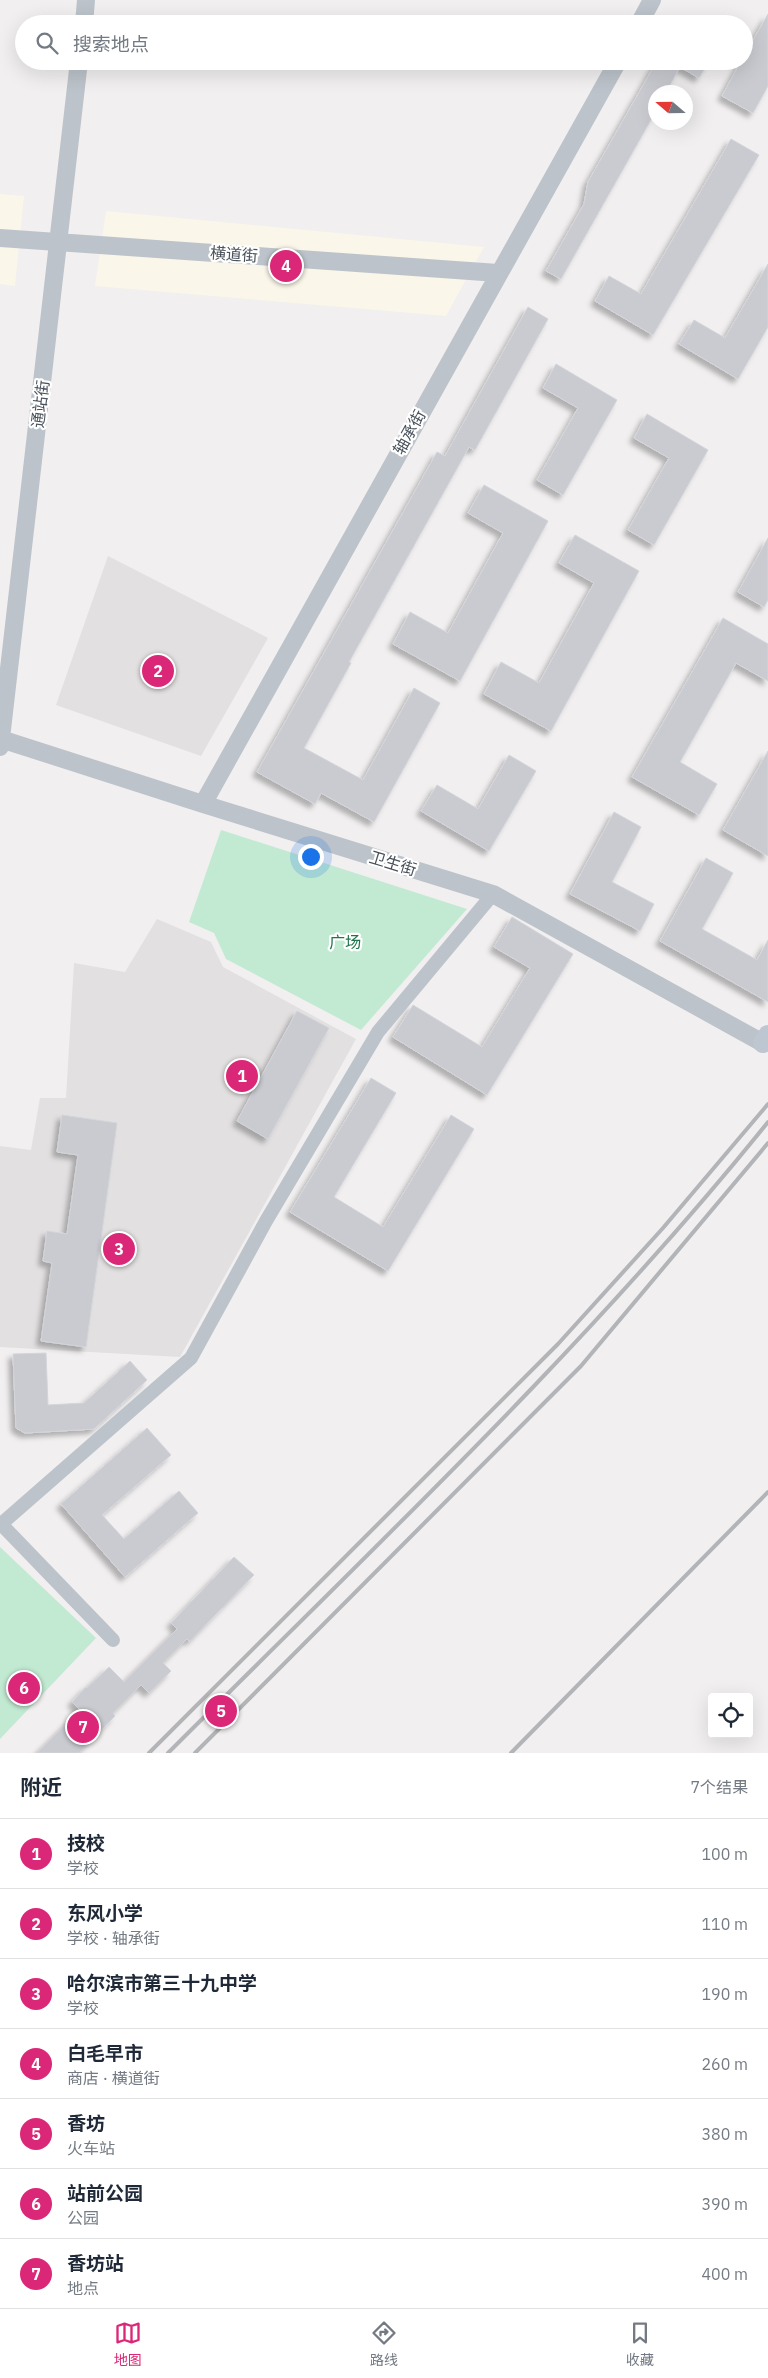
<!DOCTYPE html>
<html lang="zh">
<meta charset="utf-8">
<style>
:root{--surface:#fff;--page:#f2f2f3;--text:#1f2937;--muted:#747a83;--line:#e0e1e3;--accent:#db2777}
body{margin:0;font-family:"IBM Plex Sans","Noto Sans SC",sans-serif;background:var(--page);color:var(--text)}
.controls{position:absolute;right:15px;bottom:15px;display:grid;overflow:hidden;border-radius:5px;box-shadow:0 5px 20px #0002}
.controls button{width:45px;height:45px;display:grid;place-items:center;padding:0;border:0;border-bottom:1px solid var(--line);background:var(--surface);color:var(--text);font:25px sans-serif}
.compass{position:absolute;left:648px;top:85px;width:45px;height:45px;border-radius:50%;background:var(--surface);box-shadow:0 5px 20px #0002;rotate:290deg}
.you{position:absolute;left:310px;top:856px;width:18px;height:18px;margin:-12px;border:4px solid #fff;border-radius:50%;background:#1a73e8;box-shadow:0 0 0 8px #1a73e833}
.badge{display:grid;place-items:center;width:32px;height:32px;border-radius:50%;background:var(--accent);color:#fff;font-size:16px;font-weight:700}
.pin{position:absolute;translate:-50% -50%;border:2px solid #fff;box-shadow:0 1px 5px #0006}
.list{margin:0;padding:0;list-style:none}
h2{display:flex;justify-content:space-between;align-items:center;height:65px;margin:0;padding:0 20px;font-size:21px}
h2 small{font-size:16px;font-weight:400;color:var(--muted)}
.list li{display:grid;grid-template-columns:32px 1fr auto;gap:15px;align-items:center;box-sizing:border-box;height:70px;padding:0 20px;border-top:1px solid var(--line)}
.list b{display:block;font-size:19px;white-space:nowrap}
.list p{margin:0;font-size:16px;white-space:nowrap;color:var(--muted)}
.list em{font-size:16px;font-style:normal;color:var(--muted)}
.icon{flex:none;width:28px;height:28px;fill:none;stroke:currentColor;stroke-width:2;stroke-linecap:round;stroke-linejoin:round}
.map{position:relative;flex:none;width:768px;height:1753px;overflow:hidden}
.search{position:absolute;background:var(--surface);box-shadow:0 5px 20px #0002;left:15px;right:15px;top:15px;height:55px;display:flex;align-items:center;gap:12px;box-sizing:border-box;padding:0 18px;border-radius:28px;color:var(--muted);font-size:19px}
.sheet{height:555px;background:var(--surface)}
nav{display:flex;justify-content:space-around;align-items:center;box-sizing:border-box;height:70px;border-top:1px solid var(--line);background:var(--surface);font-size:14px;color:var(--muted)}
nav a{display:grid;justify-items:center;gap:2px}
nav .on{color:var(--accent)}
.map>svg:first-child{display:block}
.commercial{fill:#faf6ea}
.education{fill:#e2e0e0}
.green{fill:#c2ead3}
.building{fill:#c9cbd1;stroke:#d3d5da;filter:url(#shadow)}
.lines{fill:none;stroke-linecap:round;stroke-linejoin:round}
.minor{stroke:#bcc3ca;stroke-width:14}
.tertiary{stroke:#bcc3ca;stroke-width:18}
.secondary{stroke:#bec7d1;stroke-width:20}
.rail{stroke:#b2b4b8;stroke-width:4}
.labels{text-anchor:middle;stroke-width:4.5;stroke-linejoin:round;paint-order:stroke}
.street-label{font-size:16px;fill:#49515a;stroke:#fff}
.park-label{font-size:16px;fill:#20754d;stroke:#fff}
</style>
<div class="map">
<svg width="768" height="1753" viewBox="0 0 768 1753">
<defs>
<filter id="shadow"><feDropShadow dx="-4.5" dy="4.5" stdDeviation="2.5" flood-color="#0004"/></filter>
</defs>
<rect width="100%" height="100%" fill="#f1efef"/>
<path class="commercial" d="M0,194l24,2 -9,90 -15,-2z
M106,211l378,36 -38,69 -351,-30z"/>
<path class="education" d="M108,556l160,82 -67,118 -145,-51z
M157,919l54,23 12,25 133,72 -176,318 -180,-10v-201l31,4 9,-52h26l8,-135 51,9z"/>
<path class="green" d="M221,830l246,79 -106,121 -135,-71 -12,-26 -25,-11z
M0,1547l96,91 -96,101z"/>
<path class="building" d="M768,14v72l-15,27 -31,-17 19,-35h3v-5z
M657,61h52l-10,17 -19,-11 -14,25h-10v19l-95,168 -15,-8 38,-67 4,-22z
M731,139l28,16 -106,180 -58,-34 14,-25 32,18z
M768,264v63l-30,52 -59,-35 15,-24 31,18z
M528,307l20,12 -73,131 -6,-3 -120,215 2,1 -47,85 59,32 51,-92 26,15 -66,119 -53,-29 -6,11 -58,-32 180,-320 8,4z
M556,364l61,36 -54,95 -26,-15 41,-72 -35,-20z
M647,414l61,36 -54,95 -26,-15 41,-72 -35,-20z
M484,485l64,36 -88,160 -67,-37 17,-32 38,21 55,-100 -35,-20z
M575,535l64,36 -88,160 -67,-37 17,-32 38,21 55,-100 -35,-20z
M768,538v62l-4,7 -26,-15z
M723,618l45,26v37l-32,-18 -56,99 37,22 -18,31 -67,-38z
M768,751v105l-45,-26z
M509,755l27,16 -47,80 -68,-40 16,-26 41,24z
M614,812l27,15 -29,55 42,22 -14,27 -70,-37z
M706,858l27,15 -31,56 55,31 11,-20v62l-108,-61z
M512,917l61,37 -86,141 -94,-58 20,-32 69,42 48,-79 -36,-21z
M297,1011l32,17 -61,111 -31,-18z
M371,1078l25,15 -62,104 49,30 68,-112 23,14 -86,142 -98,-59z
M62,1115l55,8 -31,224 -45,-6 11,-78 -9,-2 4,-30 20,3 11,-79 -21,-3z
M46,1353l2,52 36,-2 46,-42 17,19 -53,49 -69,4 -9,-5 -3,-74z
M147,1428l24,27 -69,60 22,24 55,-48 19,22 -73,64 -64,-73z
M234,1557l20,18 -64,66 -3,-2 -24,24 8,8 -22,22 -8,-8 -28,28 2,3 -36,37h-42l43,-43 -8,-8 14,-15 1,1 22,-21 15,15 53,-53 -6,-6z"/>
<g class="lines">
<path class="minor" d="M0,1525l191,-167 75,-137 112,-189 115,-138
M2,1525l111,115"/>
<path class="tertiary" d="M84,24l2,-24
M639,24l13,-24
M0,238l498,35
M1,739l202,65 290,90 270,149
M0,747l79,-686
M203,804l415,-743"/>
<path class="secondary" d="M763,1043l5,-8"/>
<path class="rail" d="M149,1753l409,-409 105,-116 105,-124
M168,1753c205,-205 418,-405 600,-631
M195,1753l386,-387 187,-223
M511,1753l257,-261"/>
</g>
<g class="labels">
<g class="street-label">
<text transform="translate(234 254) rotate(4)" y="6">横道街</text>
<text transform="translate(40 404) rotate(-83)" y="6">通站街</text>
<text transform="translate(409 432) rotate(-61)" y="6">轴承街</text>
<text transform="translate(393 863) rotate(17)" y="6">卫生街</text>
</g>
<g class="park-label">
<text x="345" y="948">广场</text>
</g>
</g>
</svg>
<div class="controls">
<button><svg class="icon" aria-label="locate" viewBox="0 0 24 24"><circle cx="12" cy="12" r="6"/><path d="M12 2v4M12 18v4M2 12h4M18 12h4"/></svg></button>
</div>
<svg class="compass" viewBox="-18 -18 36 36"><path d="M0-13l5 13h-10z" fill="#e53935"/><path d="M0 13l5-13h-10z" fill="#747a83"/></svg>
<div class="you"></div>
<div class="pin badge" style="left:242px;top:1076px">1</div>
<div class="pin badge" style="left:158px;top:671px">2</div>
<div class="pin badge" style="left:119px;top:1249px">3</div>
<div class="pin badge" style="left:286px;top:266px">4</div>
<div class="pin badge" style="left:221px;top:1711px">5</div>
<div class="pin badge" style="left:24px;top:1688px">6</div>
<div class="pin badge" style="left:83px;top:1727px">7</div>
<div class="search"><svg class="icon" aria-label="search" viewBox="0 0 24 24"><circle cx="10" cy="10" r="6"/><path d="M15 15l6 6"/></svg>搜索地点</div>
</div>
<section class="sheet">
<h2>附近<small>7个结果</small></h2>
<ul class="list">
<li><span class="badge">1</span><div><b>技校</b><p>学校</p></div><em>100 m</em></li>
<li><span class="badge">2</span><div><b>东风小学</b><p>学校 · 轴承街</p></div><em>110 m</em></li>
<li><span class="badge">3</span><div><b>哈尔滨市第三十九中学</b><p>学校</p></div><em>190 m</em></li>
<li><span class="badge">4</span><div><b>白毛早市</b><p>商店 · 横道街</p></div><em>260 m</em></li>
<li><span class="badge">5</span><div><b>香坊</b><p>火车站</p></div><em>380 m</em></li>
<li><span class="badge">6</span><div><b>站前公园</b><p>公园</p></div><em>390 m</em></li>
<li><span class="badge">7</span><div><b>香坊站</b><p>地点</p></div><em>400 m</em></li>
</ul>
</section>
<nav>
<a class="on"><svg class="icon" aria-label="map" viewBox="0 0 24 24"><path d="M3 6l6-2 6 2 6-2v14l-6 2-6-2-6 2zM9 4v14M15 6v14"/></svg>地图</a>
<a><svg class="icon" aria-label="directions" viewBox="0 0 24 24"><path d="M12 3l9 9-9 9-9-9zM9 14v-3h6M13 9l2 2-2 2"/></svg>路线</a>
<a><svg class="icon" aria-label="saved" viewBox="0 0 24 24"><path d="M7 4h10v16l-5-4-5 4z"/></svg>收藏</a>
</nav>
